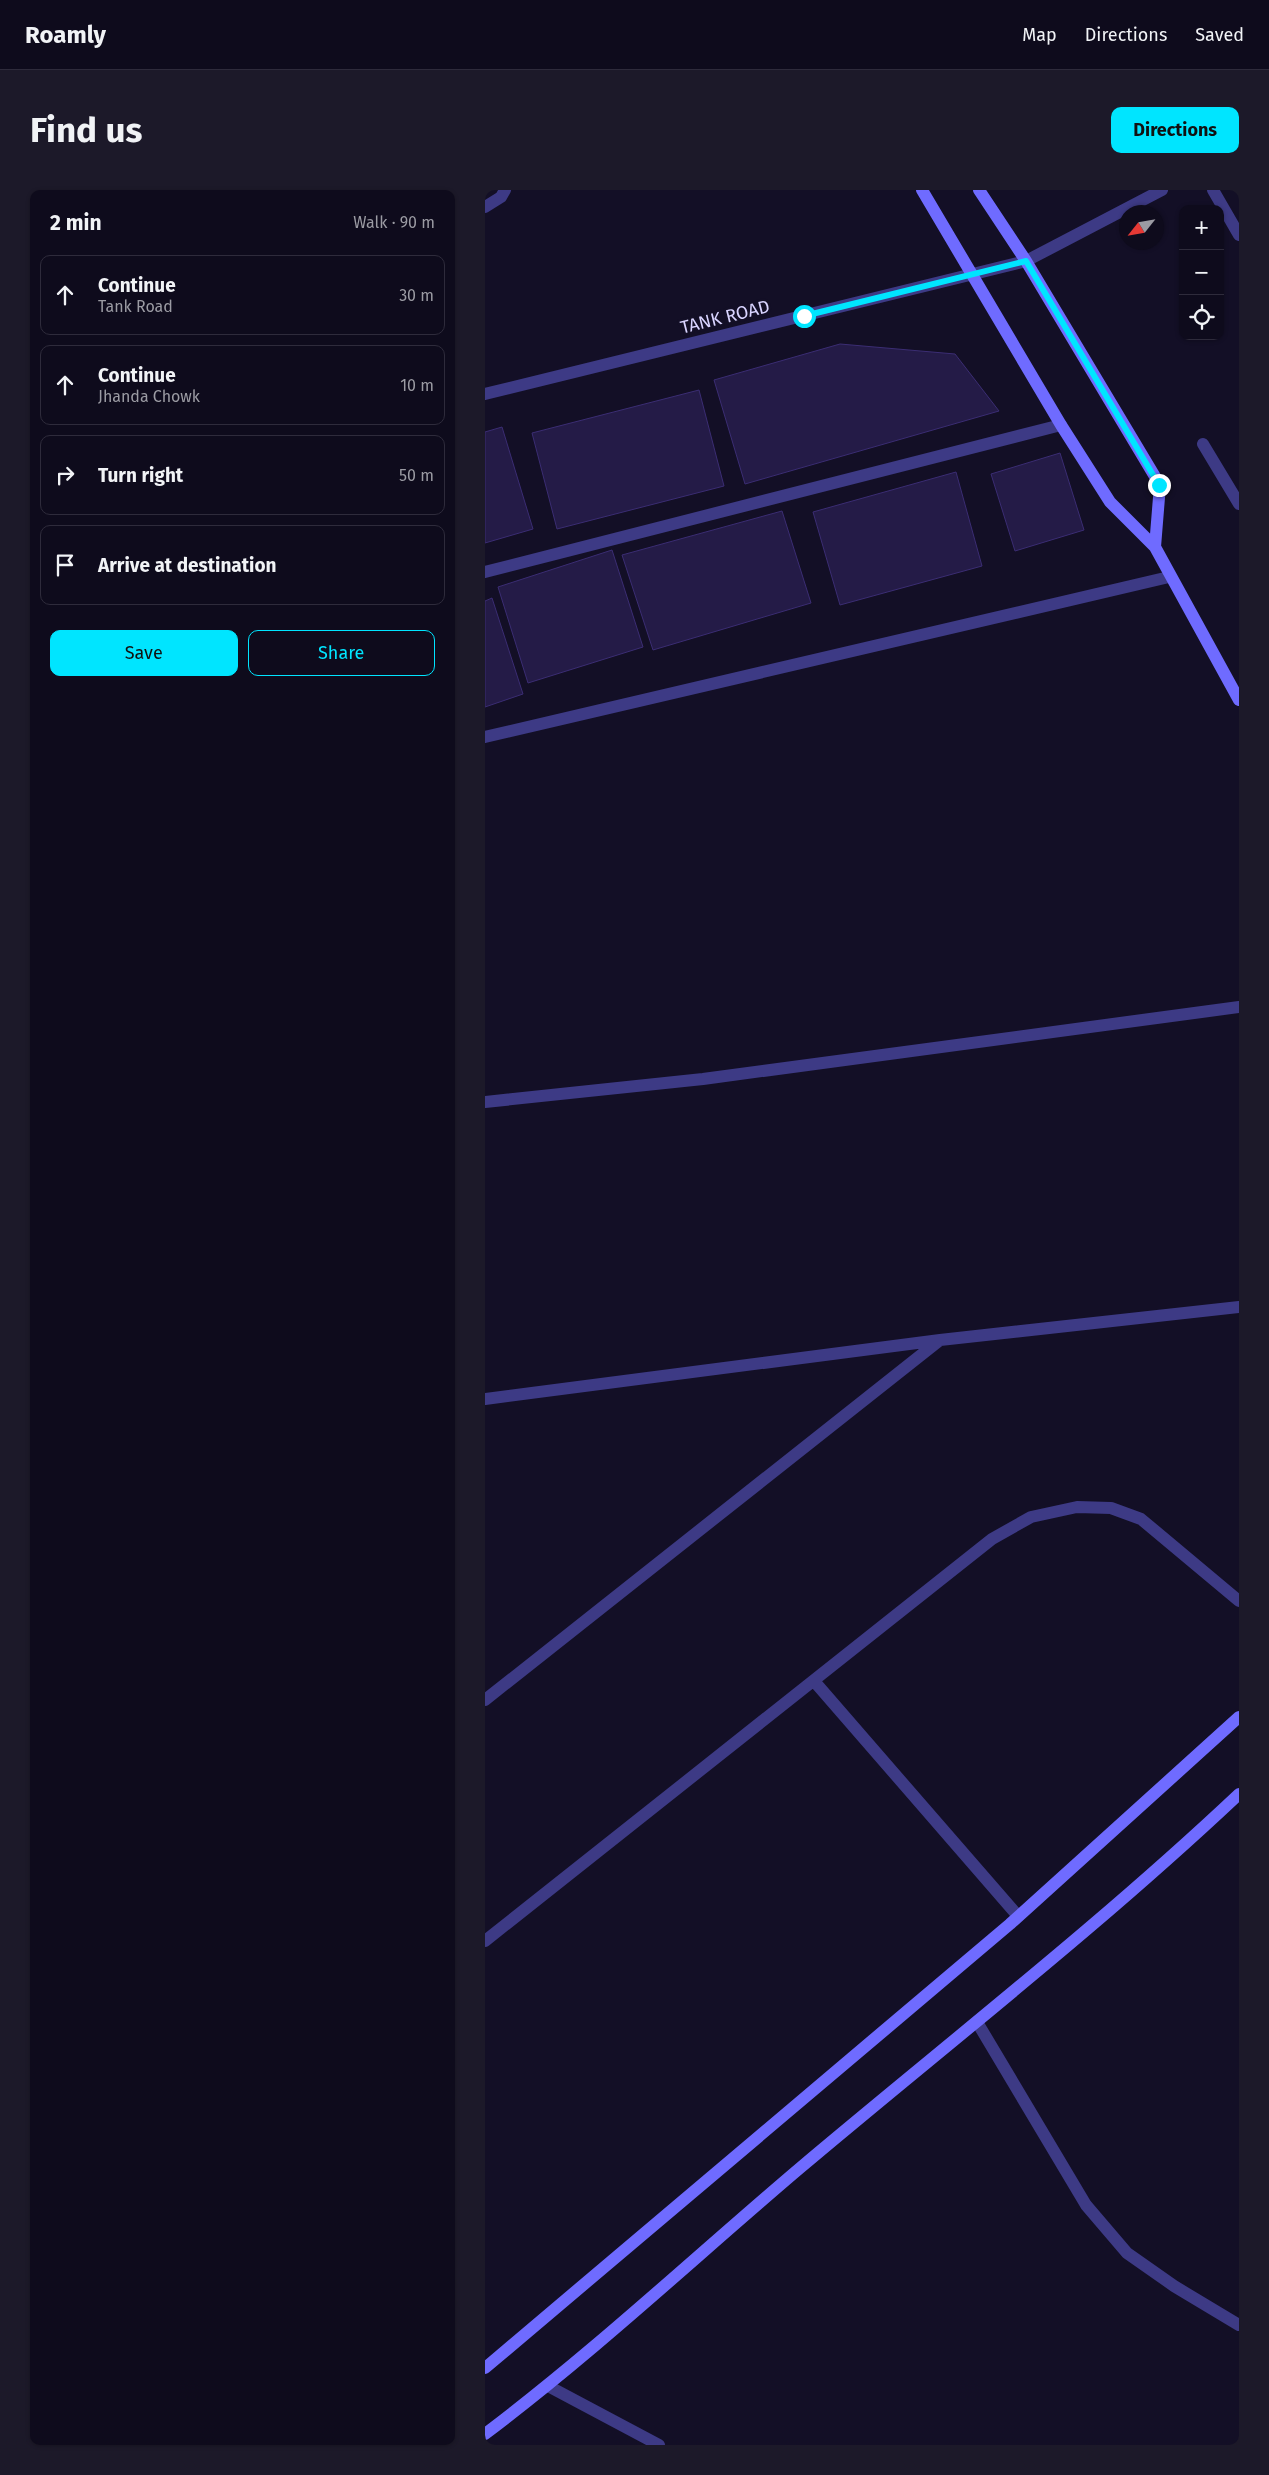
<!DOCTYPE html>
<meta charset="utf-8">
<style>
:root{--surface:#0e0b1c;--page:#1c1929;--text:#f1f3f6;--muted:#9b9ba3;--line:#2e2b3b;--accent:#00e5ff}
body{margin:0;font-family:"Fira Sans",sans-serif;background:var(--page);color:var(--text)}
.controls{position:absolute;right:15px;top:15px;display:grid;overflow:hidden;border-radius:10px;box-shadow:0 1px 4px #0004}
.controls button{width:45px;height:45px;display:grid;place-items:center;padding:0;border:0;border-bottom:1px solid var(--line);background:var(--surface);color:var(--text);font:25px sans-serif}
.compass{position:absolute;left:634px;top:15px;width:45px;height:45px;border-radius:50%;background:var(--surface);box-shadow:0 1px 4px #0004;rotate:239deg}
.stop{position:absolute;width:15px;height:15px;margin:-11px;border:4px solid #00e5ff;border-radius:50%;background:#fff}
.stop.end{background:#00e5ff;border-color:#fff;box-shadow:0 1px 5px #0008}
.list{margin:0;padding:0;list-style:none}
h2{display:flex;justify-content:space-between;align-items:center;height:65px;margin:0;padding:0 20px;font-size:21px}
h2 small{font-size:16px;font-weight:400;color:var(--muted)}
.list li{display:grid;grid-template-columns:32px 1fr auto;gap:15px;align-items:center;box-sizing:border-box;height:80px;margin:0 10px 10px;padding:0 10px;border:1px solid var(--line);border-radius:10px}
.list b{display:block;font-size:19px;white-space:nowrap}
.list p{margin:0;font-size:16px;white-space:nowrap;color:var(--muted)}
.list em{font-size:16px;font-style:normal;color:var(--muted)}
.actions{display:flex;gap:10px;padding:15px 20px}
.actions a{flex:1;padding:11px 0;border:1px solid var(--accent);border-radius:10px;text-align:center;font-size:18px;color:var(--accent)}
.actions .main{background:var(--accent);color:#111}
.icon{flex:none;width:28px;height:28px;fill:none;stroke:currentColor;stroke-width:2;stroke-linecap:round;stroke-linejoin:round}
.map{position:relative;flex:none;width:754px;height:2255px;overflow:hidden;border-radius:10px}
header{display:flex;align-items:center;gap:30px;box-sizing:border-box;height:70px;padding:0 25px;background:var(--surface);border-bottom:1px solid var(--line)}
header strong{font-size:24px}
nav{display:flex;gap:28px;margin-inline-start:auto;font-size:18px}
.intro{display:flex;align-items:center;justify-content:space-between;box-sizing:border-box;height:120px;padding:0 30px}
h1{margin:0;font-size:35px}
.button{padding:12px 22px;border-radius:10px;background:var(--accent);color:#111;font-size:18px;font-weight:700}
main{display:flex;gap:30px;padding:0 30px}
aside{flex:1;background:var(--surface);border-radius:10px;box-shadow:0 1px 4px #0004}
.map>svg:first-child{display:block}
.building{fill:#241b47;stroke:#3b2d73}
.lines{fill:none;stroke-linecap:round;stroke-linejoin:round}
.street{stroke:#3d3a85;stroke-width:12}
.secondary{stroke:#6f6bff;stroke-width:12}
.route{stroke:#00e5ff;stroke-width:6}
.labels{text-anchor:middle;stroke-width:5;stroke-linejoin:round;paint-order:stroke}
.street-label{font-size:18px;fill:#d9d4ff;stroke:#130f26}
</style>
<header>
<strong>Roamly</strong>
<nav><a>Map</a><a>Directions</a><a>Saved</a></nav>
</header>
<div class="intro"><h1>Find us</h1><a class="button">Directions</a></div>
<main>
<aside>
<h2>2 min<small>Walk · 90 m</small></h2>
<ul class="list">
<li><svg class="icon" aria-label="ahead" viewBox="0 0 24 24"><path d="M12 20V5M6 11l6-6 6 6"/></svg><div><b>Continue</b><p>Tank Road</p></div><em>30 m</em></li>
<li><svg class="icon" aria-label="ahead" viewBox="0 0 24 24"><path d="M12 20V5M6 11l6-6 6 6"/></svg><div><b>Continue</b><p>Jhanda Chowk</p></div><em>10 m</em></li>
<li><svg class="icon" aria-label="right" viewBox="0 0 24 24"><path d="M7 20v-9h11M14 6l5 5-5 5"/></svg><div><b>Turn right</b></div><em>50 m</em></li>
<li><svg class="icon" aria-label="arrive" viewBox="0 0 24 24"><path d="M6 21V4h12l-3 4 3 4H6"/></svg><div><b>Arrive at destination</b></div></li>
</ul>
<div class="actions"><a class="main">Save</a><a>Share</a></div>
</aside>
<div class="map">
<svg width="754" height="2255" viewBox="0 0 754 2255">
<rect width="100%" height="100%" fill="#130f26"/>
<path class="building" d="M355,154l115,10 44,57 -254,73 -31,-104z
M214,200l25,96 -167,43 -25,-96z
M17,237l31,102 -48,14v-111z
M575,263l24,77 -69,21 -24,-77z
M471,282l26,94 -142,39 -27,-93z
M297,321l29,92 -158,47 -31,-95z
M127,360l31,97 -115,36 -30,-96z
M7,408l31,96 -38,13v-106z"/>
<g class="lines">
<path class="street" d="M728,0l26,45
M0,17l16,-10 4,-7
M0,204l541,-133 136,-71
M718,254l36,60
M0,382l576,-147
M0,547l684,-160
M0,912l218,-23 536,-72
M0,1209l455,-59 299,-33
M329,1491l204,235
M0,1510l455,-360
M0,1751l507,-402 39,-22 46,-10 34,1 30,11 98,82
M492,1832l109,183 41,48 47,33 65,39
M63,2196l111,59"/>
<path class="secondary" d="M437,0l139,235 49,77 45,45 84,153
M494,0l47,71 134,224 -5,62
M0,2178l525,-444 229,-207
M0,2244c110,-83 210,-177 315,-266 147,-124 299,-242 439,-374"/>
</g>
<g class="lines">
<path class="route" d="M319,126l222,-55 133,224"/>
</g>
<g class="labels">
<g class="street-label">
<text transform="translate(240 127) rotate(-14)" y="6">TANK ROAD</text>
</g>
</g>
</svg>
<div class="controls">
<button>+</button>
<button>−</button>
<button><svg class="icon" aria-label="locate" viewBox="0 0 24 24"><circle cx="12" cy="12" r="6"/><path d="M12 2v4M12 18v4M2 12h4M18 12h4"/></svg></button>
</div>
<svg class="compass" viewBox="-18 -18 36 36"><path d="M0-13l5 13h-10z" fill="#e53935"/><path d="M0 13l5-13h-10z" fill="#9b9ba3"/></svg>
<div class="stop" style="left:319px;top:126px"></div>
<div class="stop end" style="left:674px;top:295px"></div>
</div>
</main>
